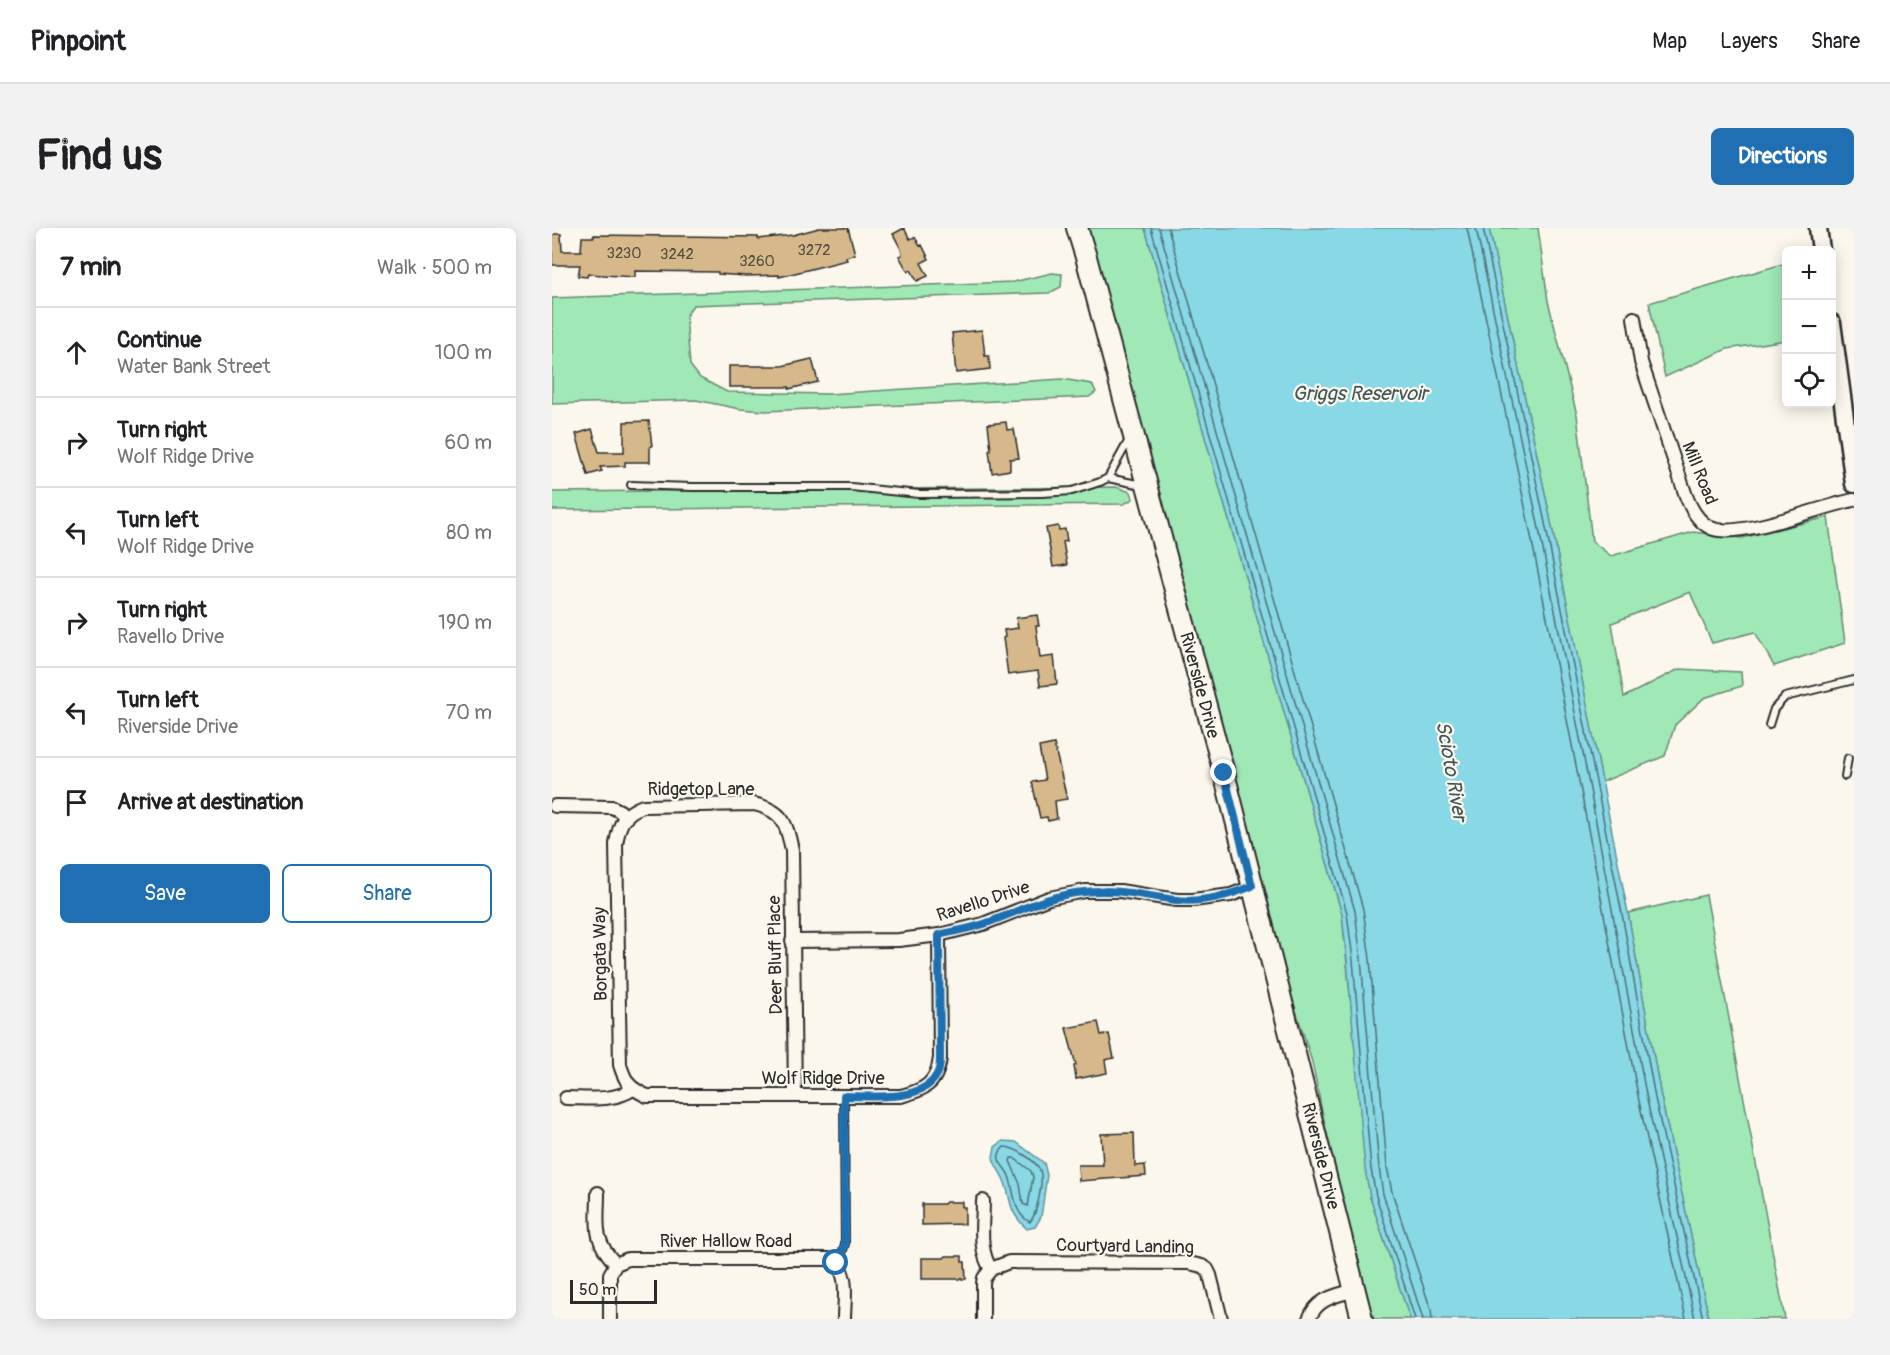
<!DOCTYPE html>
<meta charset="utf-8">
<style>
:root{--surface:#fff;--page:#f2f2f2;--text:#202124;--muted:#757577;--line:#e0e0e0;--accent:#1f6fb2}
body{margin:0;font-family:Pangolin,sans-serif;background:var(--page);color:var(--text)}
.controls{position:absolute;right:18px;top:18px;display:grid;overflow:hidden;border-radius:9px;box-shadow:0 3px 15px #0003}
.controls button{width:54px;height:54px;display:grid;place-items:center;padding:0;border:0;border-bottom:2px solid var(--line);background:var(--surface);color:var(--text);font:30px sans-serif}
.scale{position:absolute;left:18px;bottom:15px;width:87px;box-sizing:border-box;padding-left:6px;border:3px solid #2b2b2b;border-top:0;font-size:16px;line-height:21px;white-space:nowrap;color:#2b2b2b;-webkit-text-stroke:4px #fbf7ec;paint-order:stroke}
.stop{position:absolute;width:18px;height:18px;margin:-14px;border:4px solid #1f6fb2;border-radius:50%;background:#fff}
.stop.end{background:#1f6fb2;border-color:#fff;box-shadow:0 2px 6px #0008}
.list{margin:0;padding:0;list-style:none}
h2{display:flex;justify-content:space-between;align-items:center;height:78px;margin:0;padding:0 24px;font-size:26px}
h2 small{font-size:20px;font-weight:400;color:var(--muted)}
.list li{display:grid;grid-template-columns:39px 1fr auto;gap:18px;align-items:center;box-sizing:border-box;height:90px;padding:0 24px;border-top:2px solid var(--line)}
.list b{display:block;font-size:22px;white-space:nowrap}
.list p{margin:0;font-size:20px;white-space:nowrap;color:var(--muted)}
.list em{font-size:20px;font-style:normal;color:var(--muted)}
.actions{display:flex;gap:12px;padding:18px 24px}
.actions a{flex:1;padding:14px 0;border:2px solid var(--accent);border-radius:9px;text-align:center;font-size:21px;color:var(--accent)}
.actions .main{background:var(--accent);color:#fff}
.icon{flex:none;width:33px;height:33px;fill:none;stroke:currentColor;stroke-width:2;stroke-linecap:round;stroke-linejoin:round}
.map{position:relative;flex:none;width:1302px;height:1091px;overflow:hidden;border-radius:9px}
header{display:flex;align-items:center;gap:36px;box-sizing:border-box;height:84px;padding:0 30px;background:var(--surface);border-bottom:2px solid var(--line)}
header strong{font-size:28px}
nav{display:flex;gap:33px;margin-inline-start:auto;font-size:21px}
.intro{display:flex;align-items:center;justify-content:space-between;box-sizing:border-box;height:144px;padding:0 36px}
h1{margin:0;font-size:42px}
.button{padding:15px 27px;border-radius:9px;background:var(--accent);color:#fff;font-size:21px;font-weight:700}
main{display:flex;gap:36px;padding:0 36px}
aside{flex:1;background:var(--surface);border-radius:9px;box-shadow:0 3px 15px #0003}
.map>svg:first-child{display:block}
.green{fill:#a0e8b6;stroke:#668a70;stroke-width:1.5}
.water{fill:#88d8e5;stroke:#63939b;stroke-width:1.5}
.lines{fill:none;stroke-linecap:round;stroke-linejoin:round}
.shore{stroke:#507075;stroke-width:1.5}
.building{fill:#d6b88a;stroke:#2b2b2b;stroke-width:1.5}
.lane-casing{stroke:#2b2b2b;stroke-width:10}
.street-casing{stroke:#2b2b2b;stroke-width:16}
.secondary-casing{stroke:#2b2b2b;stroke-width:21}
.primary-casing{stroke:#2b2b2b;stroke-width:24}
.lane{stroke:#fbf7ec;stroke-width:6}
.street{stroke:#fbf7ec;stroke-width:12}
.secondary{stroke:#fbf7ec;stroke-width:16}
.primary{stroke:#fbf7ec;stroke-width:20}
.route{stroke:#1f6fb2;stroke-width:8}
.labels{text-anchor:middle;stroke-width:4.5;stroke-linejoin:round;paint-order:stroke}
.number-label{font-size:15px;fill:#564e43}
.street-label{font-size:18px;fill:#2b2b2b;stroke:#fbf7ec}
.water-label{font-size:20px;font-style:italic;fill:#42565a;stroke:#fbf7ec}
</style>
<header>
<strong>Pinpoint</strong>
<nav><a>Map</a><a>Layers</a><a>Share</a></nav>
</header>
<div class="intro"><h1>Find us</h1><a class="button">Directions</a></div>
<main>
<aside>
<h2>7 min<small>Walk · 500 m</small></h2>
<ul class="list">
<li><svg class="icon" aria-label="ahead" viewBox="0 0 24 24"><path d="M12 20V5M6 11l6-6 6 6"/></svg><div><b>Continue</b><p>Water Bank Street</p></div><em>100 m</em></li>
<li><svg class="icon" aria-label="right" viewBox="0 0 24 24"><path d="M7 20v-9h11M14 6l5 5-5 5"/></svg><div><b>Turn right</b><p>Wolf Ridge Drive</p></div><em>60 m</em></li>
<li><svg class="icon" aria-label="left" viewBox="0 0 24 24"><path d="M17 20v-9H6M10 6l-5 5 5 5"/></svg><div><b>Turn left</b><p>Wolf Ridge Drive</p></div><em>80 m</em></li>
<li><svg class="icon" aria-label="right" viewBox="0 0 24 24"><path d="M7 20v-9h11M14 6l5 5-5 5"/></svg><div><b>Turn right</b><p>Ravello Drive</p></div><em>190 m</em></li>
<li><svg class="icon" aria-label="left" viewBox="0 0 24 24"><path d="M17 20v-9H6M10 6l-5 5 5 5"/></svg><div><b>Turn left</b><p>Riverside Drive</p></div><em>70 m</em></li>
<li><svg class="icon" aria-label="arrive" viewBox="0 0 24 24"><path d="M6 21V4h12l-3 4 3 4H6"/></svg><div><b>Arrive at destination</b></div></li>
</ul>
<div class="actions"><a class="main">Save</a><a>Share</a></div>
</aside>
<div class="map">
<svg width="1302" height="1091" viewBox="0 0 1302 1091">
<rect width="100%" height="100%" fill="#fbf7ec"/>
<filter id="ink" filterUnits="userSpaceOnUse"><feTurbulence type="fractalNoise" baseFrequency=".0167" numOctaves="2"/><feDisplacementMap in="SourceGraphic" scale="12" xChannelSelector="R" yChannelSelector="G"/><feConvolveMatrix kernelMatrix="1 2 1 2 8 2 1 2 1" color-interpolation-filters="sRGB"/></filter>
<g filter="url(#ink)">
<path class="green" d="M536,0h57l197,686 28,283 40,122h-39l-47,-198 -12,-59 -24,-77 -66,-260z
M937,0h49l10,73 29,114 15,126 19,15 82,-24 49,6 86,-21 17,126 -71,23 -19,-34 -43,11 -22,-51 -78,31 12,74 55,-28 62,3 1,14 -38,12 -29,27 -10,31 -63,26 -52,-265z
M1234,35v77l-59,9 -62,28 -16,-74z
M500,45l10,1 -1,13 -12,6 -356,12 -7,11 4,49 10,13 27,14 101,2 234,-15 30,5 4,8 -7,5 -324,14 -25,-2 -44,-9 -144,4v-106l461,-16z
M564,259l15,5 2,7 -9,5 -572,6v-18z
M1154,667l79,424h-76l-48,-222 -33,-184z"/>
<path class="water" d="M593,0h344l61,289 78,396 33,184 48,222h-299l-40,-122 -5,-28 -18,-209 -5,-46z
M451,913l13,1 28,21 3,12 -6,42 -6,10 -8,2c-21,-20 -14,-28 -24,-51 -3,-7 -9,-13 -10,-21l2,-10z"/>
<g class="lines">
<path class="shore" d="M599,0l196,685 6,47 18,209 5,27 39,123
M607,0l196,683 6,48 18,209 4,26 40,125
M616,0l195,681 7,50 17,208 5,25 39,118 1,9
M915,0l61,293 52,265 59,315 47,218
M924,0l61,291 52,265 58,316 48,219
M931,0l61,290 78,396 33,184 48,221
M452,919c11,0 31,13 36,23 4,10 -3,44 -10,52 -17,-8 -15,-30 -21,-46 -2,-6 -8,-11 -10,-16 -1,-6 1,-9 5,-13z
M459,930h3l17,13 2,6 -5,29 -5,-2 -3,-20 -10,-23z"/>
</g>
<path class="building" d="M267,0h29l7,26 -9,3 1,3 -68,17v-2l-33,1 -28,-2v-2l-83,-1v6l-47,-3 -1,3 -9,-1 2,-11h-28v-31h9l1,17h19l1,-14h12v-2l164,2v2l35,-4z
M352,0l6,11 5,-2 5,9 2,-1 7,14 -8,4 7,13 -11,5 -6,-11 -3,2 -9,-16 3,-1 -1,-6 -8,-15z
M430,102l3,26h4l1,13 -34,4 -4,-40z
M260,131l6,23 -29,7v-2h-60v-21h53z
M97,193l3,25 -2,1v15h-25v4l-25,1 2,4 -14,4 -12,-41 16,-5 7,23h25v-30z
M454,194l1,8 7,-1 5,29 -9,1v11l-18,3 -3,-23h2l-3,-26z
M506,298l1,4 6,-1 2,12 -4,1 4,23 -14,2 -7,-39z
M485,387l2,11h-3l4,32 14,-2 3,28 -17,2 -2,-15 -30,4 -5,-37 2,-1 -1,-7 14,-2 -2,-10z
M502,516l13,55 -12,2 2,18 -9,2 -1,-4 -7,1 -8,-36 13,-2 -6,-33z
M546,794l3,13 8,-1 5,24 -9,2 2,13 -31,6 -2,-13 2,-1 -10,-37z
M582,905l1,33 10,-1 1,11 -67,5 -1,-16h25l-2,-31z
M394,974h16v5h3v17l-43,1v-21h22z
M394,1028h16v6h3l1,17h-44v-21h22z"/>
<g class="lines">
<defs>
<path id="lane" d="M578,210l-22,40 34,7
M79,257l61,2h159l68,7 123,-1 30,-2 28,-9 8,-4
M1217,497l5,-16 11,-12 69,-17
M1293,548l3,-18
M284,1035l5,-7 4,-12 -1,-148"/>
<path id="street" d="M1082,90l7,44 45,134c5,13 12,26 25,32 27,12 110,-22 143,-28
M3,578l57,1 8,4 6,7
M240,713l107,-1 40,-5 44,-11 66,-26 36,-7h35l57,9h16l38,-5 21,-8
M243,868l-3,-246c-6,-28 -9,-39 -38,-46l-111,2c-20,7 -24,19 -27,38l4,221c6,19 10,23 27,31h254c23,-6 36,-12 39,-38l-1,-123
M14,870c23,0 47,4 67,-9
M46,965c0,31 -6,47 18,71
M431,973c0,22 -5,49 8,68l-7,9 -1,5v36
M64,1036l12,-5h201c22,10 15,39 15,60
M439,1041l18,-7 180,1 13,3 5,3 3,6 11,44
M58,1091v-45l6,-10
M757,1091c8,-21 26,-23 46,-29"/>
<path id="secondary" d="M1266,0l3,22
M1280,95l22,161"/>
<path id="primary" d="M525,0l9,29 138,516 138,546"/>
</defs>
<use href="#lane" class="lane-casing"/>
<use href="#street" class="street-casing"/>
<use href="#secondary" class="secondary-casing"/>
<use href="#primary" class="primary-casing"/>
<use href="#lane" class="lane"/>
<use href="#street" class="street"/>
<use href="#secondary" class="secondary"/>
<use href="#primary" class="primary"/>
</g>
</g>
<g class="lines" filter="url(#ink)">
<path class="route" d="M284,1035l5,-7 4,-12 -1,-148c26,0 82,7 94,-24 2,-4 2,-10 2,-14l-1,-123c15,-4 30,-6 45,-11 34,-12 64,-29 100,-32 34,-4 60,4 92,8 26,3 52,-4 76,-14l-28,-113"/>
</g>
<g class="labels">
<g class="number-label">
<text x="262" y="27">3272</text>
<text x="72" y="30">3230</text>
<text x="125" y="31">3242</text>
<text x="205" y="38">3260</text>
</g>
<g class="street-label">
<text transform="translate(1148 245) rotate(68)" y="6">Mill Road</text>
<text transform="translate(648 457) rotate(75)" y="6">Riverside Drive</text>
<text x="149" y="567">Ridgetop Lane</text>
<text transform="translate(431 673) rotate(-18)" y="6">Ravello Drive</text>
<text transform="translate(48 726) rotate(-91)" y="6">Borgata Way</text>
<text transform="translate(223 727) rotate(-91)" y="6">Deer Bluff Place</text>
<text x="271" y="856">Wolf Ridge Drive</text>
<text transform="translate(769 928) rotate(76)" y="6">Riverside Drive</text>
<text x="174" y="1019">River Hallow Road</text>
<text transform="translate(573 1018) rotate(1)" y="6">Courtyard Landing</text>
</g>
<g class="water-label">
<text x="808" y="172">Griggs Reservoir</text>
<text transform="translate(900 543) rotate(80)" y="7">Scioto River</text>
</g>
</g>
</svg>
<div class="controls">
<button>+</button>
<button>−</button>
<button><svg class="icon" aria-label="locate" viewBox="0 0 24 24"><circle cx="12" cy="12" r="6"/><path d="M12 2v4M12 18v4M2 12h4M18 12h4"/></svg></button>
</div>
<div class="scale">50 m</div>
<div class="stop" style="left:284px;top:1035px"></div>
<div class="stop end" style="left:672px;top:545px"></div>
</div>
</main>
